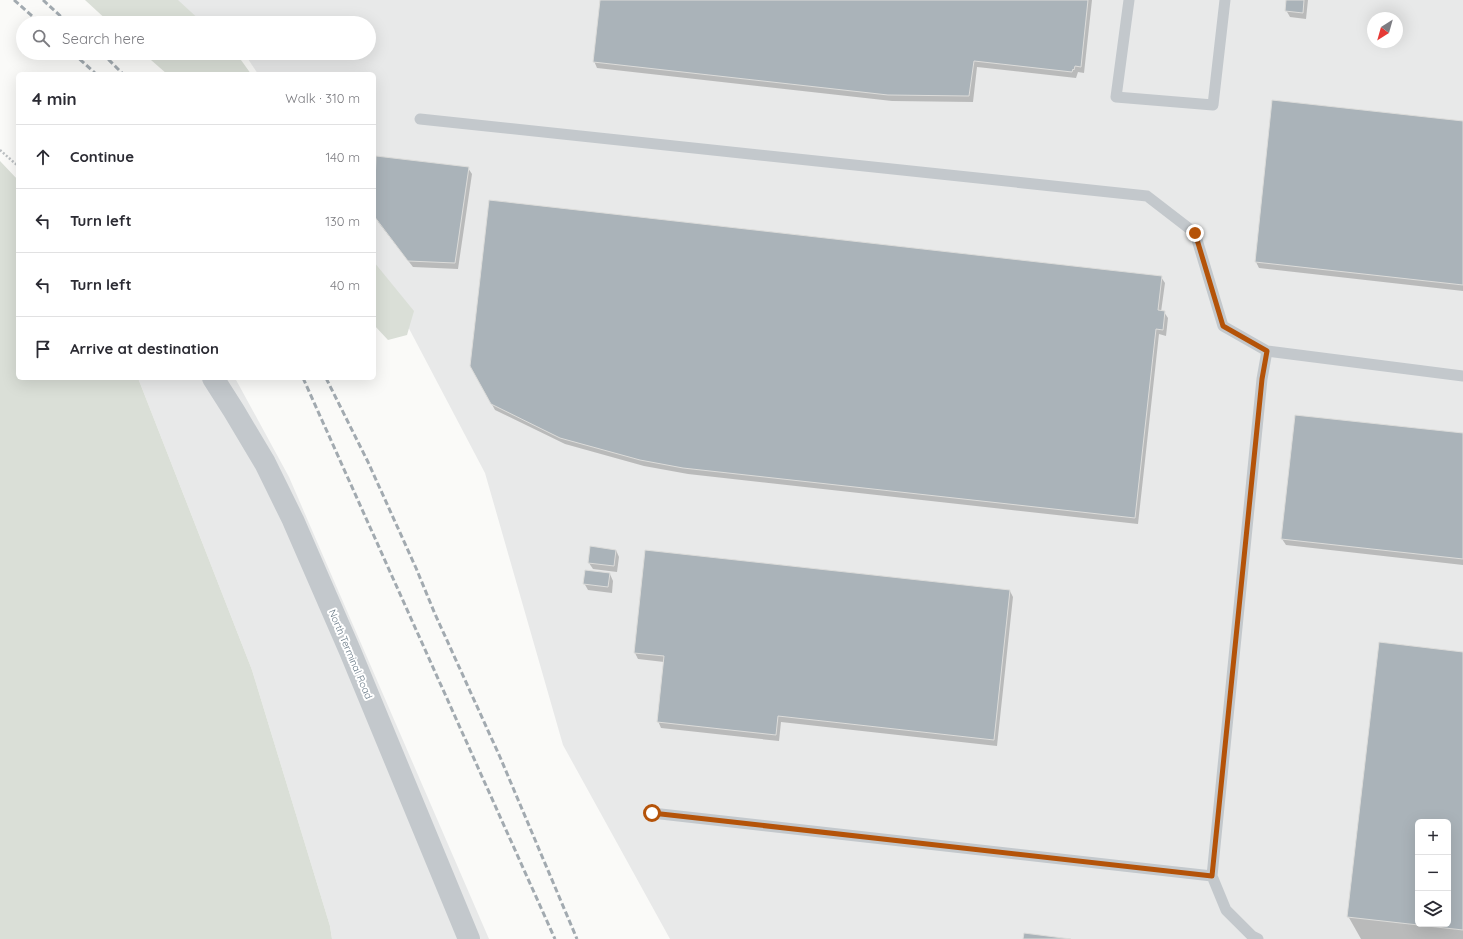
<!DOCTYPE html>
<meta charset="utf-8">
<style>
:root{--surface:#fff;--page:#f7f7f7;--text:#2b2b33;--muted:#7c7c81;--line:#e1e1e2}
body{margin:0;font-family:Quicksand,sans-serif;background:var(--page);color:var(--text)}
.controls{position:absolute;right:12px;bottom:12px;display:grid;overflow:hidden;border-radius:6px;box-shadow:0 4px 16px #0002}
.controls button{width:36px;height:36px;display:grid;place-items:center;padding:0;border:0;border-bottom:1px solid var(--line);background:var(--surface);color:var(--text);font:20px sans-serif}
.compass{position:absolute;left:1367px;top:12px;width:36px;height:36px;border-radius:50%;background:var(--surface);box-shadow:0 4px 16px #0002;rotate:217deg}
.stop{position:absolute;width:12px;height:12px;margin:-9px;border:3px solid #b45309;border-radius:50%;background:#fff}
.stop.end{background:#b45309;border-color:#fff;box-shadow:0 1px 4px #0008}
.list{margin:0;padding:0;list-style:none}
h2{display:flex;justify-content:space-between;align-items:center;height:52px;margin:0;padding:0 16px;font-size:17px}
h2 small{font-size:13px;font-weight:400;color:var(--muted)}
.list li{display:grid;grid-template-columns:26px 1fr auto;gap:12px;align-items:center;box-sizing:border-box;height:64px;padding:0 16px;border-top:1px solid var(--line)}
.list b{display:block;font-size:15px;white-space:nowrap}
.list em{font-size:13px;font-style:normal;color:var(--muted)}
.icon{flex:none;width:22px;height:22px;fill:none;stroke:currentColor;stroke-width:2;stroke-linecap:round;stroke-linejoin:round}
.map{position:relative;flex:none;width:1463px;height:939px;overflow:hidden}
.search{position:absolute;background:var(--surface);box-shadow:0 4px 16px #0002;left:16px;top:16px;width:360px;height:44px;display:flex;align-items:center;gap:10px;box-sizing:border-box;padding:0 14px;border-radius:22px;color:var(--muted);font-size:15px}
.panel{position:absolute;background:var(--surface);box-shadow:0 4px 16px #0002;left:16px;top:72px;width:360px;height:308px;border-radius:6px}
.map>svg:first-child{display:block}
.built{fill:#e8e9e9;fill-rule:evenodd}
.green{fill:#dadfd7}
.shadow{fill:#0003;fill-rule:evenodd}
.building{fill:#aab3b9;stroke:#dcdcda;fill-rule:evenodd}
.lines{fill:none;stroke-linecap:round;stroke-linejoin:round}
.path{stroke:#bbbfc2;stroke-width:2.5;stroke-dasharray:2 2;stroke-linecap:butt}
.lane{stroke:#c3c8cc;stroke-width:11}
.street{stroke:#c3c8cc;stroke-width:22}
.rail{stroke:#a2aab0;stroke-width:3;stroke-dasharray:6 3;stroke-linecap:butt}
.route{stroke:#b45309;stroke-width:5}
.labels{text-anchor:middle;stroke-width:4;stroke-linejoin:round;paint-order:stroke}
.street-label{font-size:10px;fill:#657683;stroke:#fff}
</style>
<div class="map">
<svg width="1463" height="939" viewBox="0 0 1463 939">
<rect width="100%" height="100%" fill="#fafaf8"/>
<path class="built" d="M167,0h1296v939h-793l-107,-194 -78,-272 -111,-211v-188h-116l-14,-21h125v-30h-166zM1373,18h24v24h-24zM1418,822h30v102h-30z
M138,378h97l54,99 200,462h-157l-2,-13 -78,-256z"/>
<path class="green" d="M85,0h93l25,23h-93z
M143,53h93l15,21h-84z
M0,161l18,19v198h120l114,292 78,256 2,13h-332z
M374,262l40,49 -7,24 -19,5 -14,-15z"/>
<path class="shadow" d="M601,0h491l-8,73 -6,-1 -2,6 -99,-11 -4,35 -81,-1 -295,-33 -3,-7z
M1287,0h21l-2,19 -16,-2 -4,-7z
M1463,122v169l-204,-23 -3,-6z
M468,168l4,6 -14,95 -45,-2 -35,-45z
M1161,277l4,6 -4,29h3l4,6 -2,18 -7,-2 -21,190 -450,-50 -44,-8 -79,-22 -70,-34 -24,-44z
M1463,434v131l-177,-20 -4,-6z
M616,550l3,7 -2,15 -24,-3 -4,-6z
M610,574l3,7 -1,12 -24,-3 -4,-7z
M1010,591l3,6 -16,149 -216,-24 -2,19 -118,-13 -3,-7 6,-59 -26,-3 -3,-6z
M1463,653v286h-102l-13,-23zM1418,822h30v102h-30z"/>
<path class="building" d="M600,0h488l-7,67 -6,-1 -1,4 -1,-1 -1,3 -98,-11 -5,35 -81,-1 -295,-33z
M1286,0h18l-1,13 -18,-2z
M1272,100l191,21v164l-208,-23z
M376,156l93,11 -14,96 -47,-2 -34,-45z
M489,200l673,76 -4,34 7,1 -2,19 -7,-1 -21,189 -452,-50 -43,-8 -80,-22 -69,-34 -21,-38z
M1295,415l168,18v126l-182,-20z
M590,546l26,4 -2,16 -26,-3z
M645,550l365,40 -16,150 -216,-24 -2,19 -119,-13 7,-66 -30,-3z
M585,570l25,3 -2,14 -25,-3z
M1379,642l84,10v278l-116,-13zM1418,822h30v102h-30z
M1024,933l47,6h-48z"/>
<g class="lines">
<path class="path" d="M0,150l18,16"/>
<path class="lane" d="M1129,0l-13,97 97,8 12,-105
M420,119l727,77 48,37 28,93 44,25 196,25
M652,813l560,63
M1258,939l-6,-3 -26,-26 -14,-34 50,-497 5,-28"/>
<path class="street" d="M213,378l21,33 31,52 28,57 57,131 119,288"/>
<path class="rail" d="M14,0l26,23
M43,0l25,23
M73,53l23,21
M102,53l21,21
M303,378l252,561
M326,378l42,84 48,106 19,46 65,143 77,182"/>
</g>
<g class="lines">
<path class="route" d="M652,813l560,63 50,-497 5,-28 -44,-25 -28,-93"/>
</g>
<g class="labels">
<g class="street-label">
<text transform="translate(351 654) rotate(67)" y="4">North Terminal Road</text>
</g>
</g>
</svg>
<div class="controls">
<button>+</button>
<button>−</button>
<button><svg class="icon" aria-label="layers" viewBox="0 0 24 24"><path d="M12 4l9 5-9 5-9-5zM3 14l9 5 9-5"/></svg></button>
</div>
<svg class="compass" viewBox="-18 -18 36 36"><path d="M0-13l5 13h-10z" fill="#e53935"/><path d="M0 13l5-13h-10z" fill="#7c7c81"/></svg>
<div class="stop" style="left:652px;top:813px"></div>
<div class="stop end" style="left:1195px;top:233px"></div>
<div class="search"><svg class="icon" aria-label="search" viewBox="0 0 24 24"><circle cx="10" cy="10" r="6"/><path d="M15 15l6 6"/></svg>Search here</div>
<section class="panel">
<h2>4 min<small>Walk · 310 m</small></h2>
<ul class="list">
<li><svg class="icon" aria-label="ahead" viewBox="0 0 24 24"><path d="M12 20V5M6 11l6-6 6 6"/></svg><div><b>Continue</b></div><em>140 m</em></li>
<li><svg class="icon" aria-label="left" viewBox="0 0 24 24"><path d="M17 20v-9H6M10 6l-5 5 5 5"/></svg><div><b>Turn left</b></div><em>130 m</em></li>
<li><svg class="icon" aria-label="left" viewBox="0 0 24 24"><path d="M17 20v-9H6M10 6l-5 5 5 5"/></svg><div><b>Turn left</b></div><em>40 m</em></li>
<li><svg class="icon" aria-label="arrive" viewBox="0 0 24 24"><path d="M6 21V4h12l-3 4 3 4H6"/></svg><div><b>Arrive at destination</b></div></li>
</ul>
</section>
</div>
